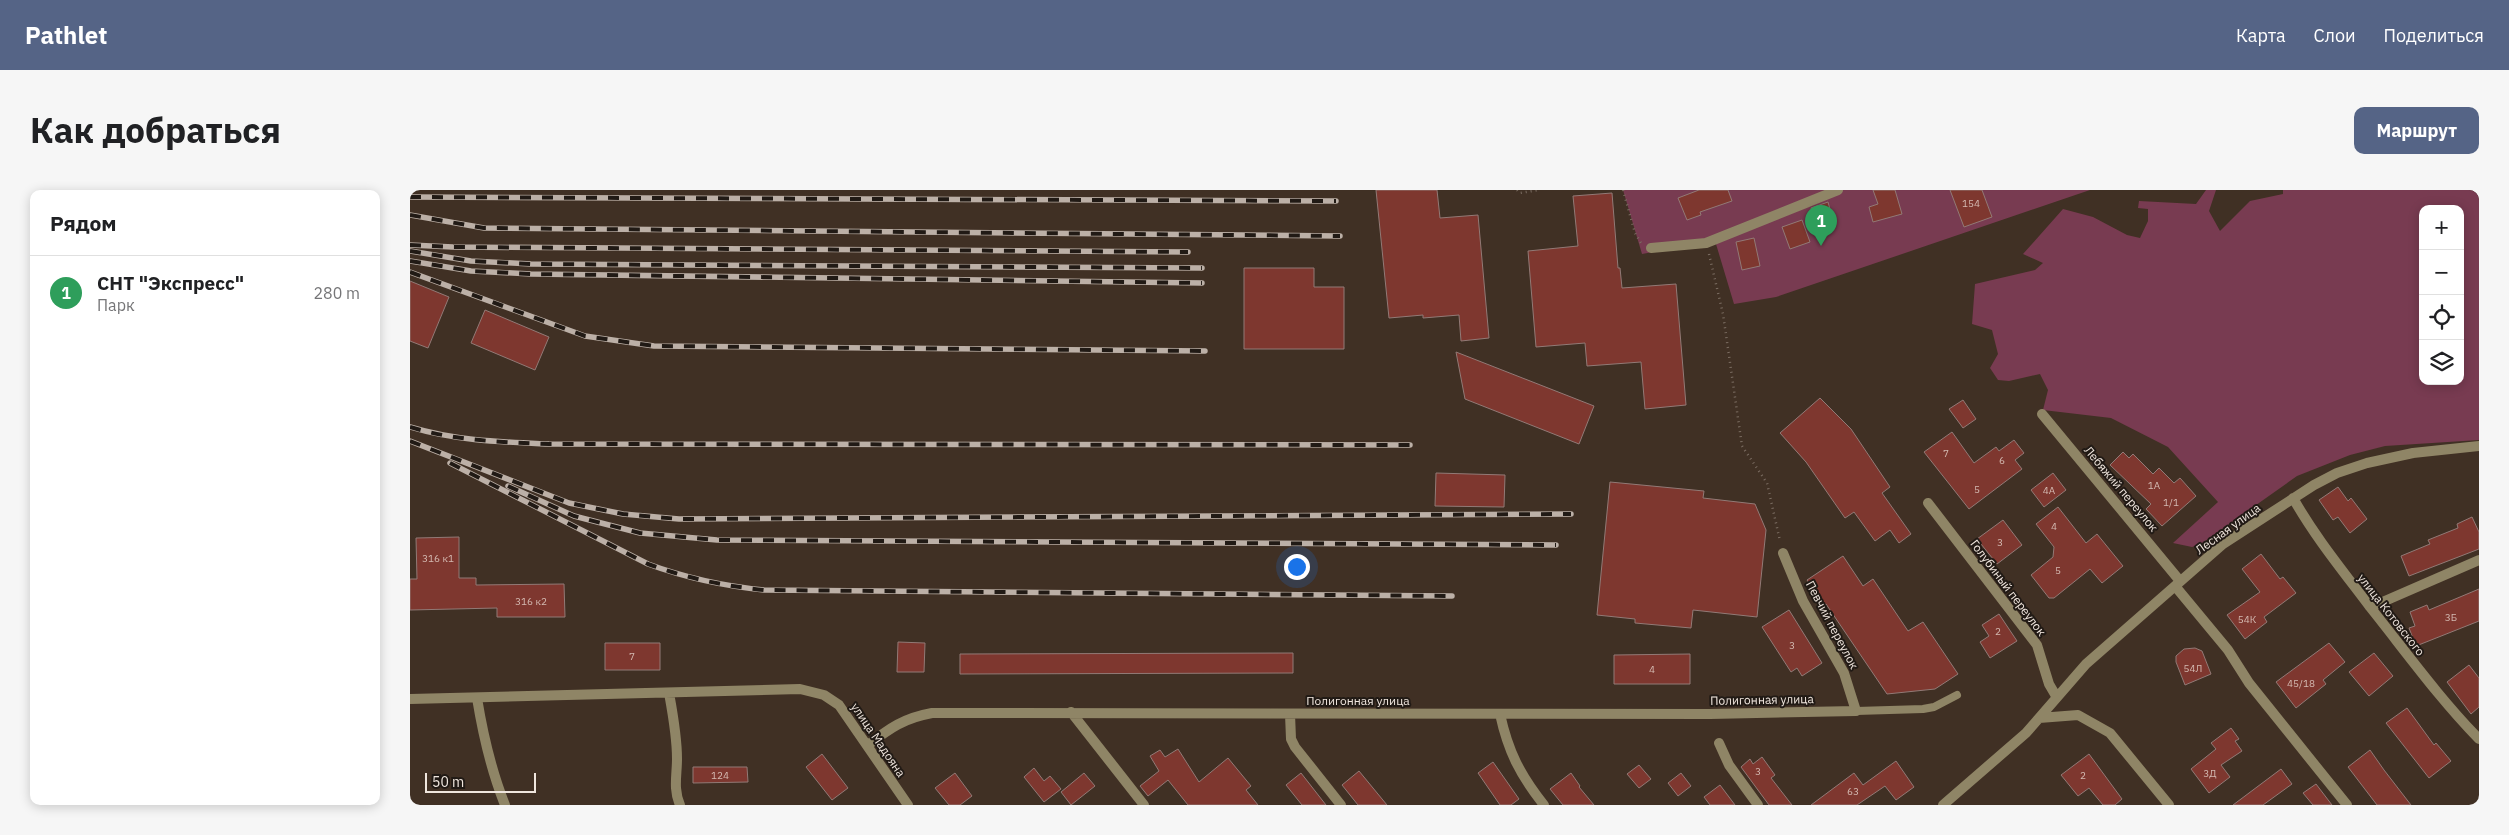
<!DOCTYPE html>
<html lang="ru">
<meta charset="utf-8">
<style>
:root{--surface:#fff;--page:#f6f6f6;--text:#202124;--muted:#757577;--line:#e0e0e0;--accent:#556486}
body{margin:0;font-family:"IBM Plex Sans",sans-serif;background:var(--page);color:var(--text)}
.controls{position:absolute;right:15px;top:15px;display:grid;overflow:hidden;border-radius:10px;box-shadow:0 2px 12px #0003}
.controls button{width:45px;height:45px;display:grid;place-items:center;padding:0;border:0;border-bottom:1px solid var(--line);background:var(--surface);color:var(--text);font:25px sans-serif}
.scale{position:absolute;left:15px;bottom:12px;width:111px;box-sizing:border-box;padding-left:5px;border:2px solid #f0e6de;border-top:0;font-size:14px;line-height:18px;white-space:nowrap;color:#f0e6de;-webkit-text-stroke:4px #211a15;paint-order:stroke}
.you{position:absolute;left:886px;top:376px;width:18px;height:18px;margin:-12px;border:4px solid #fff;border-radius:50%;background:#1a73e8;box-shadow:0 0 0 8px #1a73e833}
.badge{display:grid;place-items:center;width:32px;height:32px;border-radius:50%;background:var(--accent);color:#fff;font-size:16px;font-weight:700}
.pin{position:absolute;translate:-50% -41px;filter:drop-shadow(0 1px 2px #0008)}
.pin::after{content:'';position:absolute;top:26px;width:18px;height:15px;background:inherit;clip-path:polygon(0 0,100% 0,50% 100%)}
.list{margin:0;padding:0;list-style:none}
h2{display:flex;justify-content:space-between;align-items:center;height:65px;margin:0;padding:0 20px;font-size:21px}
h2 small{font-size:16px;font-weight:400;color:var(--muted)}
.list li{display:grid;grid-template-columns:32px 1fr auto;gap:15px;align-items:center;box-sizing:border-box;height:75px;padding:0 20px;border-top:1px solid var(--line)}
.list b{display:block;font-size:19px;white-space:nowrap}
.list p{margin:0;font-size:16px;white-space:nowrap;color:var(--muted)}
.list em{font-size:16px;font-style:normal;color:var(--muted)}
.icon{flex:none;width:28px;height:28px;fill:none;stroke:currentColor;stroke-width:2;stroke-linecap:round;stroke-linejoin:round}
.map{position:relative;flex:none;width:2069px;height:615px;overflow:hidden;border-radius:10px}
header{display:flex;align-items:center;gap:30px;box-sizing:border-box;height:70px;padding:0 25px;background:var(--accent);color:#fff}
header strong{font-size:24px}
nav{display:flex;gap:28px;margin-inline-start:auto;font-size:18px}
.intro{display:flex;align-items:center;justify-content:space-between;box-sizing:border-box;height:120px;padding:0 30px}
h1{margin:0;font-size:35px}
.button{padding:12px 22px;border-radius:10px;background:var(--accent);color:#fff;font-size:18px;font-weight:700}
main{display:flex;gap:30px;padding:0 30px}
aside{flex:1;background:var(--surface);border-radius:10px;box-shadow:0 2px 12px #0003}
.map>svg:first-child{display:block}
.green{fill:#783b51;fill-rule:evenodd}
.building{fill:#7e372f;stroke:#927a76}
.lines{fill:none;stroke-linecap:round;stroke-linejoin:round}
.path{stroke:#7b6d62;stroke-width:2.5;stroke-dasharray:1 4;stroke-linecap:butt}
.lane{stroke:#8f8566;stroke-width:8}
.street{stroke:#8f8566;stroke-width:10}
.rail-casing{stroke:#bcb0a7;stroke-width:5.5}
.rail{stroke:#211a15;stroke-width:4;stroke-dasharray:11;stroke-linecap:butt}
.labels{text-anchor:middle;stroke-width:4;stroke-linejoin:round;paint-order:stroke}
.number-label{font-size:10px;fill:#d4bab2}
.street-label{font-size:12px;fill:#f0e6de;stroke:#211a15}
</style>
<header>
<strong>Pathlet</strong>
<nav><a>Карта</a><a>Слои</a><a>Поделиться</a></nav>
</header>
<div class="intro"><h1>Как добраться</h1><a class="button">Маршрут</a></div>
<main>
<aside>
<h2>Рядом<small></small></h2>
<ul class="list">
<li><span class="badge" style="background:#2e9e5b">1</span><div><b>СНТ &quot;Экспресс&quot;</b><p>Парк</p></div><em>280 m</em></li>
</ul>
</aside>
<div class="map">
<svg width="2069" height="615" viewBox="0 0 2069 615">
<rect width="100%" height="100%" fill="#403024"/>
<path class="green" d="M1213,0h467l-314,107 -42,7 -18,-60 -41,4 -33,6z
M1796,0h10l-7,21 11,20 30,-30 33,-7v-4h196v250l-94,6 -35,9 -53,21 -96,68 -9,3 -19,-4 45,-41 -50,-55 -57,-29 -68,-8 5,-20 -8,-16 -31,7 -11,-1 -8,-12 8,-14 -6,-24 -20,-6 3,-40 60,-14 8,-7 -20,-9 40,-45 30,8 34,18 13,3 8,-17v-12l-10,-1 1,-7 57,3zM2013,19h37v172h-37z"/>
<path class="building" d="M966,0h61l3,28 38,-3 11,123 -28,3 -2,-26 -36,3v-3l-34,3z
M1289,0h29l4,11 -32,11 1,3 -14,5 -9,-22z
M1463,0h22l7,24 -29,8 -4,-15 9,-3z
M1540,0h32l10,27 -28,10z
M1202,3l6,75h2l2,20 54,-4 10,121 -41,4 -4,-47 -54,4 -2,-23 -49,4 -8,-96 50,-5 -5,-50z
M1418,12l5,18 -17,5 -5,-17z
M1392,30l8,22 -20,7 -8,-22z
M1344,48l6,28 -18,4 -6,-28z
M834,78h70v19h30v62h-100z
M0,91l39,16 -21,51 -18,-7z
M75,120l64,27 -14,33 -64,-27z
M1046,162l138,54 -15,38 -114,-45z
M1410,208l31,31 39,58 -8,6 29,41 -12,9 -9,-13 -15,11 -21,-29 -9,6 -39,-56 -26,-29z
M1553,210l13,19 -13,9 -14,-19z
M1542,242l22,31 22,-16 3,4 15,-11 10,13 -9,7 7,9 -53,40 -45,-57z
M1713,262l6,6 4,-4 20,20 6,-6 15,15 6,-5 16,18 -34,30 -16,-17 5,-5 -41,-39z
M1026,283l69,2 -1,32 -69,-1z
M1643,283l13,17 -22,17 -13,-17z
M1200,292l94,9 -1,7 52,6 11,26 -9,87 -64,-7 -2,18 -56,-5v-4l-38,-4z
M1928,297l10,14 3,-3 16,21 -17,14 -12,-16 -5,3 -14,-20z
M1648,317l28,36 11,-9 26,32 -21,17 -12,-14 -36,29h-5l-18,-23 22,-18 1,-10 -18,-23z
M2062,327l7,15v17l-70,27 -8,-20 29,-12 -2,-4 30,-12 -1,-4z
M1593,330l19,25 -25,19 -20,-25z
M49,347v41h17v7l88,-1 1,33h-68v-9l-87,2v-31h7l-1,-41z
M1851,364l19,25 3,-2 13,16 -32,24 3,5 -22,17 -18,-24 33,-23 -18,-23z
M1433,366l20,30 10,-7 35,52 15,-9 35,52 -23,15 -48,5 -61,-90 -2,1 -17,-25z
M2069,399v32l-63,25 -7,-18 6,-2 -5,-14 17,-7 2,5z
M1379,420l33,53 -20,13 -5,-8 -6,4 -29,-45z
M1589,424l18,27 -27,17 -10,-16 9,-6 -7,-11z
M488,452l27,1 -1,29h-27z
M195,453h55v27h-55z
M1919,453l16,19 -22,18 3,4 -30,24 -20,-26z
M1785,458l7,3 9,23 -26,11 -9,-23v-6l8,-7z
M883,463v20l-333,1v-20z
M1964,463l19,23 -24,20 -20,-24z
M1280,464v30h-76v-29z
M2059,475l10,13v29l-8,7 -24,-32z
M1997,518l27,37 2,-2 15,18 -22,17 -43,-55z
M1821,538l8,11 -4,2 7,10 -21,14 9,12 -21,16 -18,-24 25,-20 -5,-6z
M768,559l21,33 29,-24 23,28 -5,4 12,15h-70l-20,-25 -20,16 -8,-10 19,-15 -9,-15 10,-6 5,7z
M1960,560l14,20 27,35h-34l-29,-38z
M412,564l26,34 -16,12 -26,-33z
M1679,564l33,45 -7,6h-12l-14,-17 -11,8 -17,-21z
M1352,567l13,18 -4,3 21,27h-23l-28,-38 9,-8 3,5z
M1486,571l18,26 -18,13 -11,-14 -28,19h-46l43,-32 9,12z
M1083,572l26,37 -8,6h-11l-22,-32z
M1229,575l12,14 -12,9 -12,-14z
M283,577h54l1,15 -55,1z
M624,578l10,13 6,-5 11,13 -17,13 -20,-25z
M1871,579l11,15 -29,21h-30z
M949,581l28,34h-29l-16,-20z
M545,583l17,23 -12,9h-11l-14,-17z
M674,583l11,13 -24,19 -10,-13z
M891,583l25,32h-24l-16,-20z
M1161,583l9,13 -1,1 15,18h-31l-13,-16z
M1271,583l10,13 -13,10 -10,-13z
M1906,594l16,21h-19l-10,-12z
M1310,595l15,20h-25l-6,-8z"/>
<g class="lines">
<path class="path" d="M1107,0l3,3 19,-3
M1213,0l12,43 6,10
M1299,64l14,60 19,132 25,37 13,58"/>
<path class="lane" d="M1446,521l67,-2 11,-2 23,-12"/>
<path class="street" d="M1241,58l55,-5 132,-53
M1632,224l138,167
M1883,308c22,39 50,73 77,109 36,45 69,91 109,132
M1518,313l109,142 12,39 7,12
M1765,396l53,64 21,33 98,122
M1961,417l108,-47
M259,503c4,22 8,43 8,66 0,16 -4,30 3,46
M67,508c6,37 14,72 28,107
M0,509l390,-10 24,6 15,10 69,100
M661,522l73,93
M880,524l1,25 4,8 46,58
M1090,524c8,37 20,61 44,91
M1629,528l39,-3 32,18 59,72
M1309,553l10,22 29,40
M458,555c22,-17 36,-27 64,-32l778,1 146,-3 -12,-38 -41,-72 -20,-48
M1533,615l83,-72 60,-69 137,-120 91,-59 23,-12 30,-10 46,-10 66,-7"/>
<defs>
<path id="rail" d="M0,7l926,4
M0,25l74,13 856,8
M0,55l43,2 735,5
M0,61l61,10 60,3 671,4
M0,71l61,10 60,3 671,9
M0,82l175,64 69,10 551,5
M0,237c46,14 91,15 139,17l861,1
M0,251l159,62 54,11 56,5 892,-5
M40,273l198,101c38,14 76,22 116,26l688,6
M98,296l66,30 66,17 77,7 839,5"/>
</defs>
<use href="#rail" class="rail-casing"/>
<use href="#rail" class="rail"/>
</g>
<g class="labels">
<g class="number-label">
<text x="1561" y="17">154</text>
<text x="1536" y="267">7</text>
<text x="1592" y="274">6</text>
<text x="1744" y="299">1А</text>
<text x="1567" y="303">5</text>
<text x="1639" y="304">4А</text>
<text x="1761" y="316">1/1</text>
<text x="1644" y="340">4</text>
<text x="1590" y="356">3</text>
<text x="28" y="372">316 к1</text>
<text x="1648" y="384">5</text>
<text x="121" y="415">316 к2</text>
<text x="2041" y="431">3Б</text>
<text x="1837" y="433">54К</text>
<text x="1588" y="445">2</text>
<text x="1382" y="459">3</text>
<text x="222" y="470">7</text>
<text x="1783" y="482">54Л</text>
<text x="1242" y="483">4</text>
<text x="1891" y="497">45/18</text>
<text x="1348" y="585">3</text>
<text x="1800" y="587">3Д</text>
<text x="310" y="589">124</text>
<text x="1673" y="589">2</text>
<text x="1443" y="605">63</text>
</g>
<g class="street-label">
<text transform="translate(1711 299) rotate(50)" y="4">Лебяжий переулок</text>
<text transform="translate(1818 339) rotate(-36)" y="4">Лесная улица</text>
<text transform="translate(1598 398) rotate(53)" y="4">Голубиный переулок</text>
<text transform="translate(1981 425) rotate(52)" y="4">улица Котовского</text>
<text transform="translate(1422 435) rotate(62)" y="4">Певчий переулок</text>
<text transform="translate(1352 510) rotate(-1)" y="4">Полигонная улица</text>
<text x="948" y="515">Полигонная улица</text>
<text transform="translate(468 550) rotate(56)" y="4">улица Мадояна</text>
</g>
</g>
</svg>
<div class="controls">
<button>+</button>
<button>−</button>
<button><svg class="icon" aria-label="locate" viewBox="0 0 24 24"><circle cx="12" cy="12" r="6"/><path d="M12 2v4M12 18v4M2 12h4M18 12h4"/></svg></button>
<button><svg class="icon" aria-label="layers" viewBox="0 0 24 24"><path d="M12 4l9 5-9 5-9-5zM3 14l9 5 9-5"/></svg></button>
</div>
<div class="scale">50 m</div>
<div class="you"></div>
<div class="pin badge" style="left:1411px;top:56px;background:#2e9e5b">1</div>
</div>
</main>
